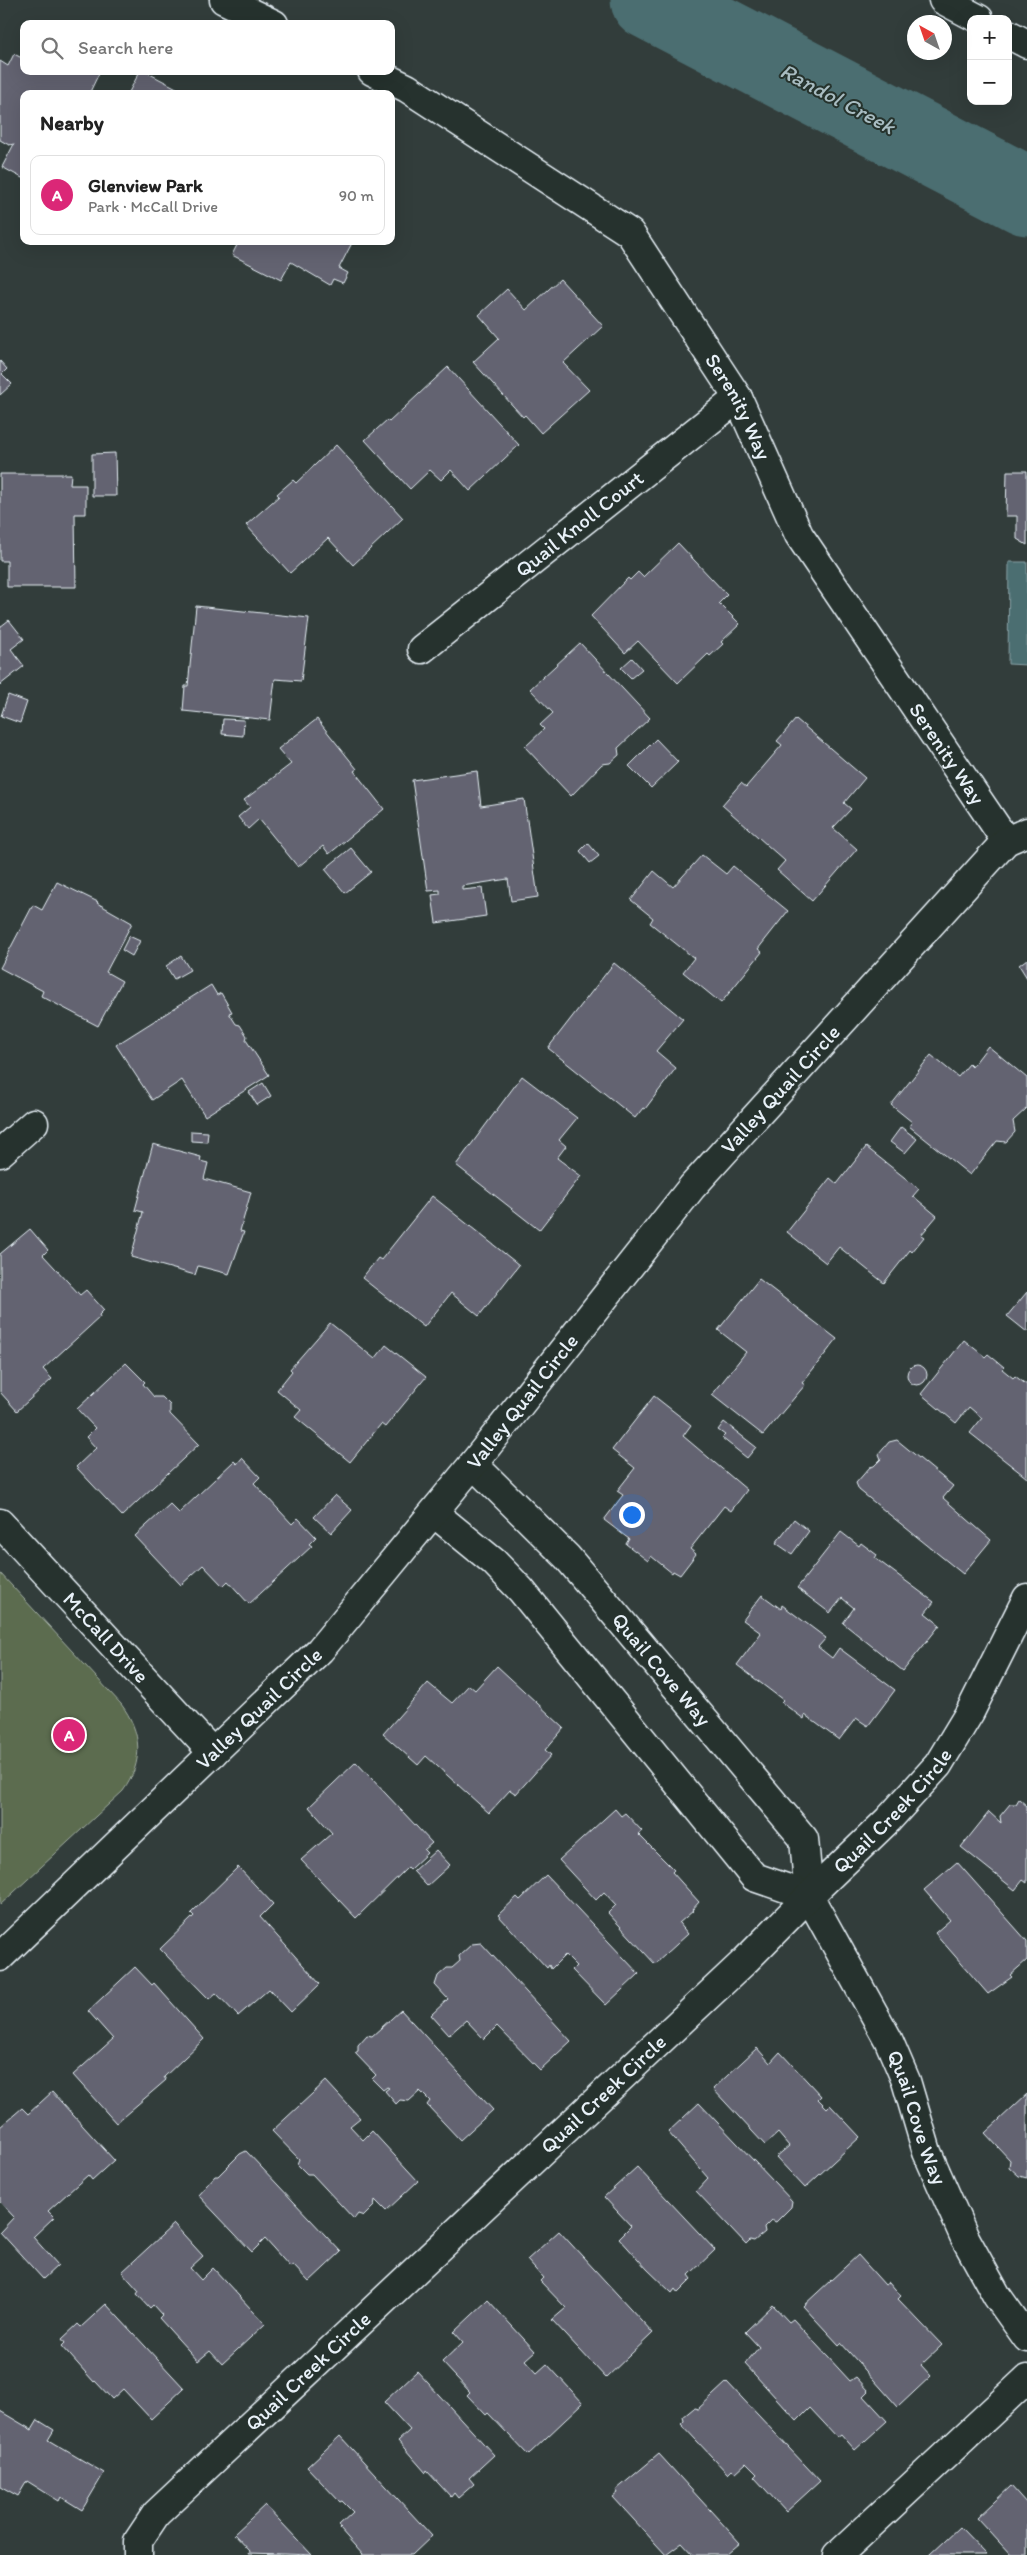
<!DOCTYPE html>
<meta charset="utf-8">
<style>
:root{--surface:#fff;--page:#f6f6f6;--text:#222;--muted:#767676;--line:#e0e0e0;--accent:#db2777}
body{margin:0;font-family:Itim,sans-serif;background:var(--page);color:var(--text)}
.controls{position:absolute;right:15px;top:15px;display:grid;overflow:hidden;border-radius:10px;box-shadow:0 5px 20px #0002}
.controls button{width:45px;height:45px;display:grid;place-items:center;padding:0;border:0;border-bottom:1px solid var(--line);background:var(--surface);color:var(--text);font:25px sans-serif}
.compass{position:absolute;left:907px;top:15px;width:45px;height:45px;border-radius:50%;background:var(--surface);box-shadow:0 5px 20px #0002;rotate:320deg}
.you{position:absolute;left:631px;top:1514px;width:18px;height:18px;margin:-12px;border:4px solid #fff;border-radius:50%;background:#1a73e8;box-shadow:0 0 0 8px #1a73e833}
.badge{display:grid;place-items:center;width:32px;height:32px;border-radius:50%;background:var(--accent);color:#fff;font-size:16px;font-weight:700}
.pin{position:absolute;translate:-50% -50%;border:2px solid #fff;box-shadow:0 1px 5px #0006}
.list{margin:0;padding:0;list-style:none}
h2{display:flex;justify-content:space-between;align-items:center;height:65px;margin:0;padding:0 20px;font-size:21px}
h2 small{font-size:16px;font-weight:400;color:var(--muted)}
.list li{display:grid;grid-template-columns:32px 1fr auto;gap:15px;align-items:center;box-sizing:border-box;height:80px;margin:0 10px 10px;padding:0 10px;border:1px solid var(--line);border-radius:10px}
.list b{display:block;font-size:19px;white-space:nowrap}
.list p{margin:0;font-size:16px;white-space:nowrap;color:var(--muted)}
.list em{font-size:16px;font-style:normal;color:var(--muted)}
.icon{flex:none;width:28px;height:28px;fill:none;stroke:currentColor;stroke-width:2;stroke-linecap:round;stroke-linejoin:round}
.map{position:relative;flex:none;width:1027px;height:2555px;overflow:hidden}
.search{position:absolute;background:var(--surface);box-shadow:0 5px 20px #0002;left:20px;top:20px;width:375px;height:55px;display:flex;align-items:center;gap:12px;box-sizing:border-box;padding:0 18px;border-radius:10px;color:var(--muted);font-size:19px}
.panel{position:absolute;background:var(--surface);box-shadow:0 5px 20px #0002;left:20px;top:90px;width:375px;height:155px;border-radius:10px}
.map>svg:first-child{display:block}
.green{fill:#5c6c4f;stroke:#a2aea4}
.water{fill:#4b6e71;stroke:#8aa2a7}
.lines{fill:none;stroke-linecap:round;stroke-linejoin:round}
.river{stroke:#4b6e71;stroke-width:79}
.building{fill:#646471;stroke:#e8f1f8}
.minor-casing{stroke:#e8f1f8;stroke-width:31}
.minor{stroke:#26332d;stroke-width:28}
.labels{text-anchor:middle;stroke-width:4;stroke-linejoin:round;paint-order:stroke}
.street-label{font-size:21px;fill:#e8f1f8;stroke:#26332d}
.water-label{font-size:22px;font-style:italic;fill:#a9bdc2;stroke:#26332d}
</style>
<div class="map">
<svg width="1027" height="2555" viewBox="0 0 1027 2555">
<rect width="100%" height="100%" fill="#323d3b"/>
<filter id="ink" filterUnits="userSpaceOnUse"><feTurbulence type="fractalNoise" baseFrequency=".02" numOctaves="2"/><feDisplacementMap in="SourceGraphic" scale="10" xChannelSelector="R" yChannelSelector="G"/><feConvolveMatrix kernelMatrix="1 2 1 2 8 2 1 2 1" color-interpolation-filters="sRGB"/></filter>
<g filter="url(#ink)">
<path class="green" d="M0,1573l121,131c21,28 23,58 2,87l-123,114z"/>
<path class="water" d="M1009,562h18v103l-19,-1z"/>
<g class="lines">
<path class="river" d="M650,0l377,196"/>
</g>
<path class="building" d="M14,54l10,5v12h76l-11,23h-65v85l-22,-12 12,-23 -5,1 -9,-5v-79l8,5z
M140,71h4l44,23h-60z
M239,241h114l-14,27 9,5 -5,10 -10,-4 -3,6 -39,-23 -10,18 -49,-25z
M560,279l43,47 -40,37 26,27 -48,43 -16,-18 -2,2 -50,-55 26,-24 -20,-23 28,-26 19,21z
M0,361l7,8 -5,5 10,10 -12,11z
M448,367l71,78 -49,46 -19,-21 -10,10 -11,-10 -20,19 -45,-49 22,-20 2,2z
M336,445l67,73 -50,47 -25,-27 -38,35 -44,-48 33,-29 -2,-2 16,-14 3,3z
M115,453l1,43h-24v-42z
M1007,471h20v74l-10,-6v-23h-11z
M0,474h71l-1,11h16v29h-11l1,73h-69v-26h-7z
M678,543l49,52 -8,8 21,21 -19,18 2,2 -13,12 -2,-2 -30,29 -40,-42 -13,12 -34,-37 37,-38 2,2 8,-8 5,5z
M196,606l113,12 -8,63 -26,-2 -5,41 -87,-9 2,-25h3z
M9,620l15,19 -13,10 13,17 -24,19v-58z
M580,643l70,75 -32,30 1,7 -9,8 -8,1 -31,32 -46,-49 19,-18 -4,-4 13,-12 -23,-24z
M632,658l10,11 -11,9 -10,-10z
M8,695l19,7 -7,21 -19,-7z
M223,719l21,1 -1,16 -21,-2z
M317,719l40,50 -3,2 30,38 -55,45 -6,-8 -25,21 -39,-48 -11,10 -10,-12 12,-10 -6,-7 47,-36 -13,-15z
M796,719l69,59 -21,25 7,6 -18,19 24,21 -45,52 -35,-31 8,-9 -63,-56 19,-22 5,4 36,-42 -5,-4z
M656,739l22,23 -27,26 -22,-22z
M477,771l4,35 43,-7 14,98 -27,4 -3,-22 -46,7v4l20,-2 4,28 -50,7 -4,-28 8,-1v-4l-12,1 -16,-111z
M588,843l11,13 -9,7 -10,-12z
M351,848l20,24 -26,21 -20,-24z
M702,855l24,19 7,-8 55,45 -30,38 4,3 -41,51 -38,-31 11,-14 -44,-35 3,-5 -22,-18 23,-29 19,16z
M57,882l41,20 -1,1 35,20 -26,49 16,9 -24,45 -57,-30 2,-5 -43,-23 33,-63 9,5z
M129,936l11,5 -8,15 -10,-6z
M181,956l9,14 -16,9 -8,-13z
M1027,959v19l-8,-13z
M614,963l69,56 -27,32 20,17 -31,41 -2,-1 -8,10 -87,-70z
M211,985l6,10 4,-2 11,19 -3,1 7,11 4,1 7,11 -1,4 23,35 -64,41 -23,-36 -30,20 -36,-55z
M988,1046l39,32v30l-14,13 2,11 -9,10 -9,-1 -27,34 -61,-49 3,-4 -21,-17 40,-50 27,22 11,-13 3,3z
M522,1076l55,42 -18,22 7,6 -9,12 24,18 -42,54 -83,-65z
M263,1083l8,13 -14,9 -8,-13z
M901,1127l16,12 -12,14 -15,-11z
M191,1131l17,1 -1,10 -16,-1z
M153,1144l48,13 -1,4 8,2 -4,16 47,13 -11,39 4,1 -15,42 -31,-8 -3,9 -64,-18 12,-45 -8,-2z
M866,1147l53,42 -6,7 24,20 -16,19 3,2 -12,15 -2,-2 -26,33 -45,-36 -13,16 -39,-31 43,-54 7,6z
M432,1196l87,69 -40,51 -28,-23 -27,34 -62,-49 16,-20 3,2z
M30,1229l18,21 -5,5 37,40 6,-5 18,20 -5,5 1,2 -57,52 9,10 -35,32 -17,-19v-138z
M759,1279l78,60 -35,44 3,2 -42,50 -51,-40 34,-43 -28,-22z
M1027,1292v40l-20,-16z
M330,1323l45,36 11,-14 40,32 -41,50 -4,-3 -31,38 -55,-45 6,-7 -24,-20 15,-19 -2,-2z
M964,1340l21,17 3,-3 16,13 -2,2 11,9 2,-2 12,9v93l-57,-45 12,-15 -13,-11 -13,16 -35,-29z
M126,1363l19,19 -2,2 11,13h8l8,8v9l29,30 -77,72 -46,-49 20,-19 -10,-11 9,-9 -18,-19z
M907 1375a10 10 0 1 1 20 0a10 10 0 1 1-20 0Z
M654,1396l37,29 -8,11 64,54 -16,21 -7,-5 -34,43 6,5 -16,21 -7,-4 -1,2 -21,-17 -3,5 -22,-17 3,-5 -25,-19 19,-25 -6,-4 18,-23 -23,-18z
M724,1422l32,25 -9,11 -25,-20 3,-3 -7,-5z
M897,1440l56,46 -10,12 48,42 -28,34 -104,-84 -3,-7 14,-16 4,-1 7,-7 -2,-5 10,-12z
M242,1458l18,19 -6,6 38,41 6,-6 18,19 -7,7 3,2 -63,58 -21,-23 -5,5 -20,-21 -22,20 -46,-49 35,-32 9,9 55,-52 3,3z
M335,1495l17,15 -21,23 -17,-16z
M794,1519l15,12 -17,23 -16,-11z
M841,1532l18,14 2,-3 16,12 -2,3 59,44 -9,11 15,12 -37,46 -60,-48 11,-15 -12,-10 -12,15 -33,-25z
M762,1595l19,14 1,-4 44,33 -8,9 14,11 7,-10 56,42 -27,36 -12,-8 -17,22 -34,-25 -1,4 -23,-17 2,-2 -46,-35 24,-32 -18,-13z
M497,1666l67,62 -19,22 6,5 -35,39 -6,-4 -21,23 -63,-57 -8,9 -35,-31 45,-51 24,20 17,-18 6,5z
M356,1762l76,81 -8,7 3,3 -17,16 -2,-2 -52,51 -55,-58 31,-27 -23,-26z
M1019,1799l8,7v77l-4,-3 -8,10 -54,-43 28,-35 12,11 -1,-7 10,-12h6z
M615,1809l6,7 4,-3 17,18 -4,3 36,36 -2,2 27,30 -7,8 1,1 -14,12 9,11 -33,30 -47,-51 8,-8 -12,-13 -8,8 -37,-40z
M436,1850l14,15 -23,21 -14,-15z
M957,1862l70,79v19l-17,15 2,2 -24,17 -53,-61 15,-13 -26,-30z
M238,1867l35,37 -13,13 60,67 -29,28 -22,-23 -31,27 -22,-23 -7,6 -49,-50 34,-33 -3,-3z
M546,1875l93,99 -33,31 -34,-35 4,-4 -11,-11 -14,14 -2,-4 -2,3 -49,-53 19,-18 3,3z
M481,1943l90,98 -31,29 -43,-44 -13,13 -18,-19 -17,15 -18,-20 17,-16 -13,-14 3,-9 9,-8h5l8,-7 -1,-5 13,-12z
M135,1967l17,18 2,-2 50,56 -40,38 2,3 -50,43 -43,-48 40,-36 -25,-28z
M401,2010l92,100 -33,30 -33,-35 3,-4 -10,-10 -11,10 -9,-1 -4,4 -11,-13 4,-3 -2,-1 -4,3 -11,-11 4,-4 -21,-22 3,-2v-6l9,-10 5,1z
M757,2048l13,15 10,-11 41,44 -3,3 9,9 3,-3 30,32 -55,51 -29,-31 13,-11 -11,-13 -13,12 -52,-56z
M326,2081l34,37 -10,8 13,14 9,-9 46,50 -32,30 -11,-11 -1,6 -10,10 -6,-2 -4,5 -42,-45h-5l-10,-10 2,-5 -27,-28z
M52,2092l62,68 -22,20 -4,-5 -40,36 6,6 -21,20 25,28 -15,14 -43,-47 14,-15 -14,-15v-75l22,-19 6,6z
M1027,2094v84l-8,-2 -10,-9 1,-7 -25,-27z
M699,2103l93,98 -1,6 -15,15 -5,-2 -7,7 1,5 -11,9 -4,-1 -4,4 -50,-53 12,-13 -40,-46z
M246,2151l95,101 -32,30 -16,-17 -3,2 -25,-28 -13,13 -54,-57 17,-19h3l22,-22z
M637,2167l78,83 -26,25 3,4 -14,14 -3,-4 -3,4 -25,-24 -28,-31 12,-12 -27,-29z
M174,2224l29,32 -13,12 11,12 12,-12 52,56 -43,40 -12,-13 -12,10 -39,-43 3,-3 -9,-10 -3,3 -13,-14 2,-3 -17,-19z
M559,2231l94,102 -47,45 -54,-58 14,-12 -26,-27 3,-3 -16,-18z
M858,2255l27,30 4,-3 12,14 -3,3 44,46 -21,20 10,11 -33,31 -57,-64 -2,2 -36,-39z
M488,2300l47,51 -10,9 12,13 10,-9 36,39 -55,52 -40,-42 -2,2 -19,-20 3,-3 -28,-30 21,-20 -9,-10z
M106,2304l78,84 -33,31 -28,-30 -11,10 -17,-18 -1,1 -32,-36 3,-3 -3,-4 16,-15 3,3z
M773,2305l16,17 4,-3 57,62 6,-4 13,14 -5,5 23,25 -32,29 -14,-16 -4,3 -27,-29 -13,13 -52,-57 14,-17 -14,-15z
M417,2371l77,84 -25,23 5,6 -16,14 -4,-5 -3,4 -24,-26 -1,2 -28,-32 12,-11 -26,-28z
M727,2382l93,99 -34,31 -32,-35 3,-3 -11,-11 -11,10 -3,-3 -4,4 -47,-50 3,-3 -1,-4 11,-9 4,1z
M0,2411l32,19 6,-10 16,10 -6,10 56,33 -22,37 -21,-13 -2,4 -32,-20 -9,15 -18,-10z
M340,2436l92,100 -20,19h-49l-23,-26 1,-1 -2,-3 14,-13 -11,-11 -2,1 -33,-35z
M659,2454l81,89 -14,12h-33l-11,-12 -16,12 -53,-58 5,-4 -2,-3z
M1011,2486l16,18v51h-16l-34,-37z
M265,2505l47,50 -63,-2 1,-2 -16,-17z
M960,2527l27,28h-57z"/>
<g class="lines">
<defs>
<g id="minor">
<path d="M224,0l50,24"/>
<path d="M943,0l36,19"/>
<path d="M1008,34l19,10"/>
<path id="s1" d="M372,71l35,17 223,145 108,165 61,137 207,306"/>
<path id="s2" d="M422,649l316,-251"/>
<path d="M0,1153l34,-30"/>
<path id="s3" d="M473,1464l94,93 237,282 5,57 79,143 18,42 21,71 37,84 33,60 30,42"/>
<path d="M434,1513l60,49 27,28 233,287 55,19"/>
<path id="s4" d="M0,1523l213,230"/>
<path id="s5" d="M0,1957l320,-307 153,-186 219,-277 314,-346 21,-9"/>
<path id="s6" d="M138,2555v-14l18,-27 587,-551 66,-67 79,-76 50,-55 32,-53 57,-114"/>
<path d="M838,2555l189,-176"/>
</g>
</defs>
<use href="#minor" class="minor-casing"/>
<use href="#minor" class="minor"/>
</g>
</g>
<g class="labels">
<g class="street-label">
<text dy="7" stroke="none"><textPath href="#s1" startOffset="510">Serenity Way</textPath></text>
<text dy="7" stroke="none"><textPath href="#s2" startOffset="201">Quail Knoll Court</textPath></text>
<text dy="7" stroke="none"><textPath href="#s1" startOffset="916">Serenity Way</textPath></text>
<text dy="7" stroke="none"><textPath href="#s5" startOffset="1169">Valley Quail Circle</textPath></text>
<text dy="7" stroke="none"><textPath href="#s5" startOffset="764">Valley Quail Circle</textPath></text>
<text dy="7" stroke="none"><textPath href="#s4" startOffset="156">McCall Drive</textPath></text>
<text dy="7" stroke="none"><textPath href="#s3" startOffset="279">Quail Cove Way</textPath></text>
<text dy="7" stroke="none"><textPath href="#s5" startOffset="359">Valley Quail Circle</textPath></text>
<text dy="7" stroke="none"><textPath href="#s6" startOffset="1065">Quail Creek Circle</textPath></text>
<text dy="7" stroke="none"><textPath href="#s6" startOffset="660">Quail Creek Circle</textPath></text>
<text dy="7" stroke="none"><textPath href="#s3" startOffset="805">Quail Cove Way</textPath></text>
<text dy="7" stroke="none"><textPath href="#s6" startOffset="255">Quail Creek Circle</textPath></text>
</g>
<g class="water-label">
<text transform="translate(838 98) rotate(28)" y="8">Randol Creek</text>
</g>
</g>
</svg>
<div class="controls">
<button>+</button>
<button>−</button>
</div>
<svg class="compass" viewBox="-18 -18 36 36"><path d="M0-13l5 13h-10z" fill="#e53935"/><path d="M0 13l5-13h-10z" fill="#767676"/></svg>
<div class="you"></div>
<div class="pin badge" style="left:69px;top:1735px">A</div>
<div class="search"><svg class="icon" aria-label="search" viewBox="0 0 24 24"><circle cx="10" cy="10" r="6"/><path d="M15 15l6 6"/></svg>Search here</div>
<section class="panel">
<h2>Nearby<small></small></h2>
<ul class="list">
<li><span class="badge">A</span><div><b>Glenview Park</b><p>Park · McCall Drive</p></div><em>90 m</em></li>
</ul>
</section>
</div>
